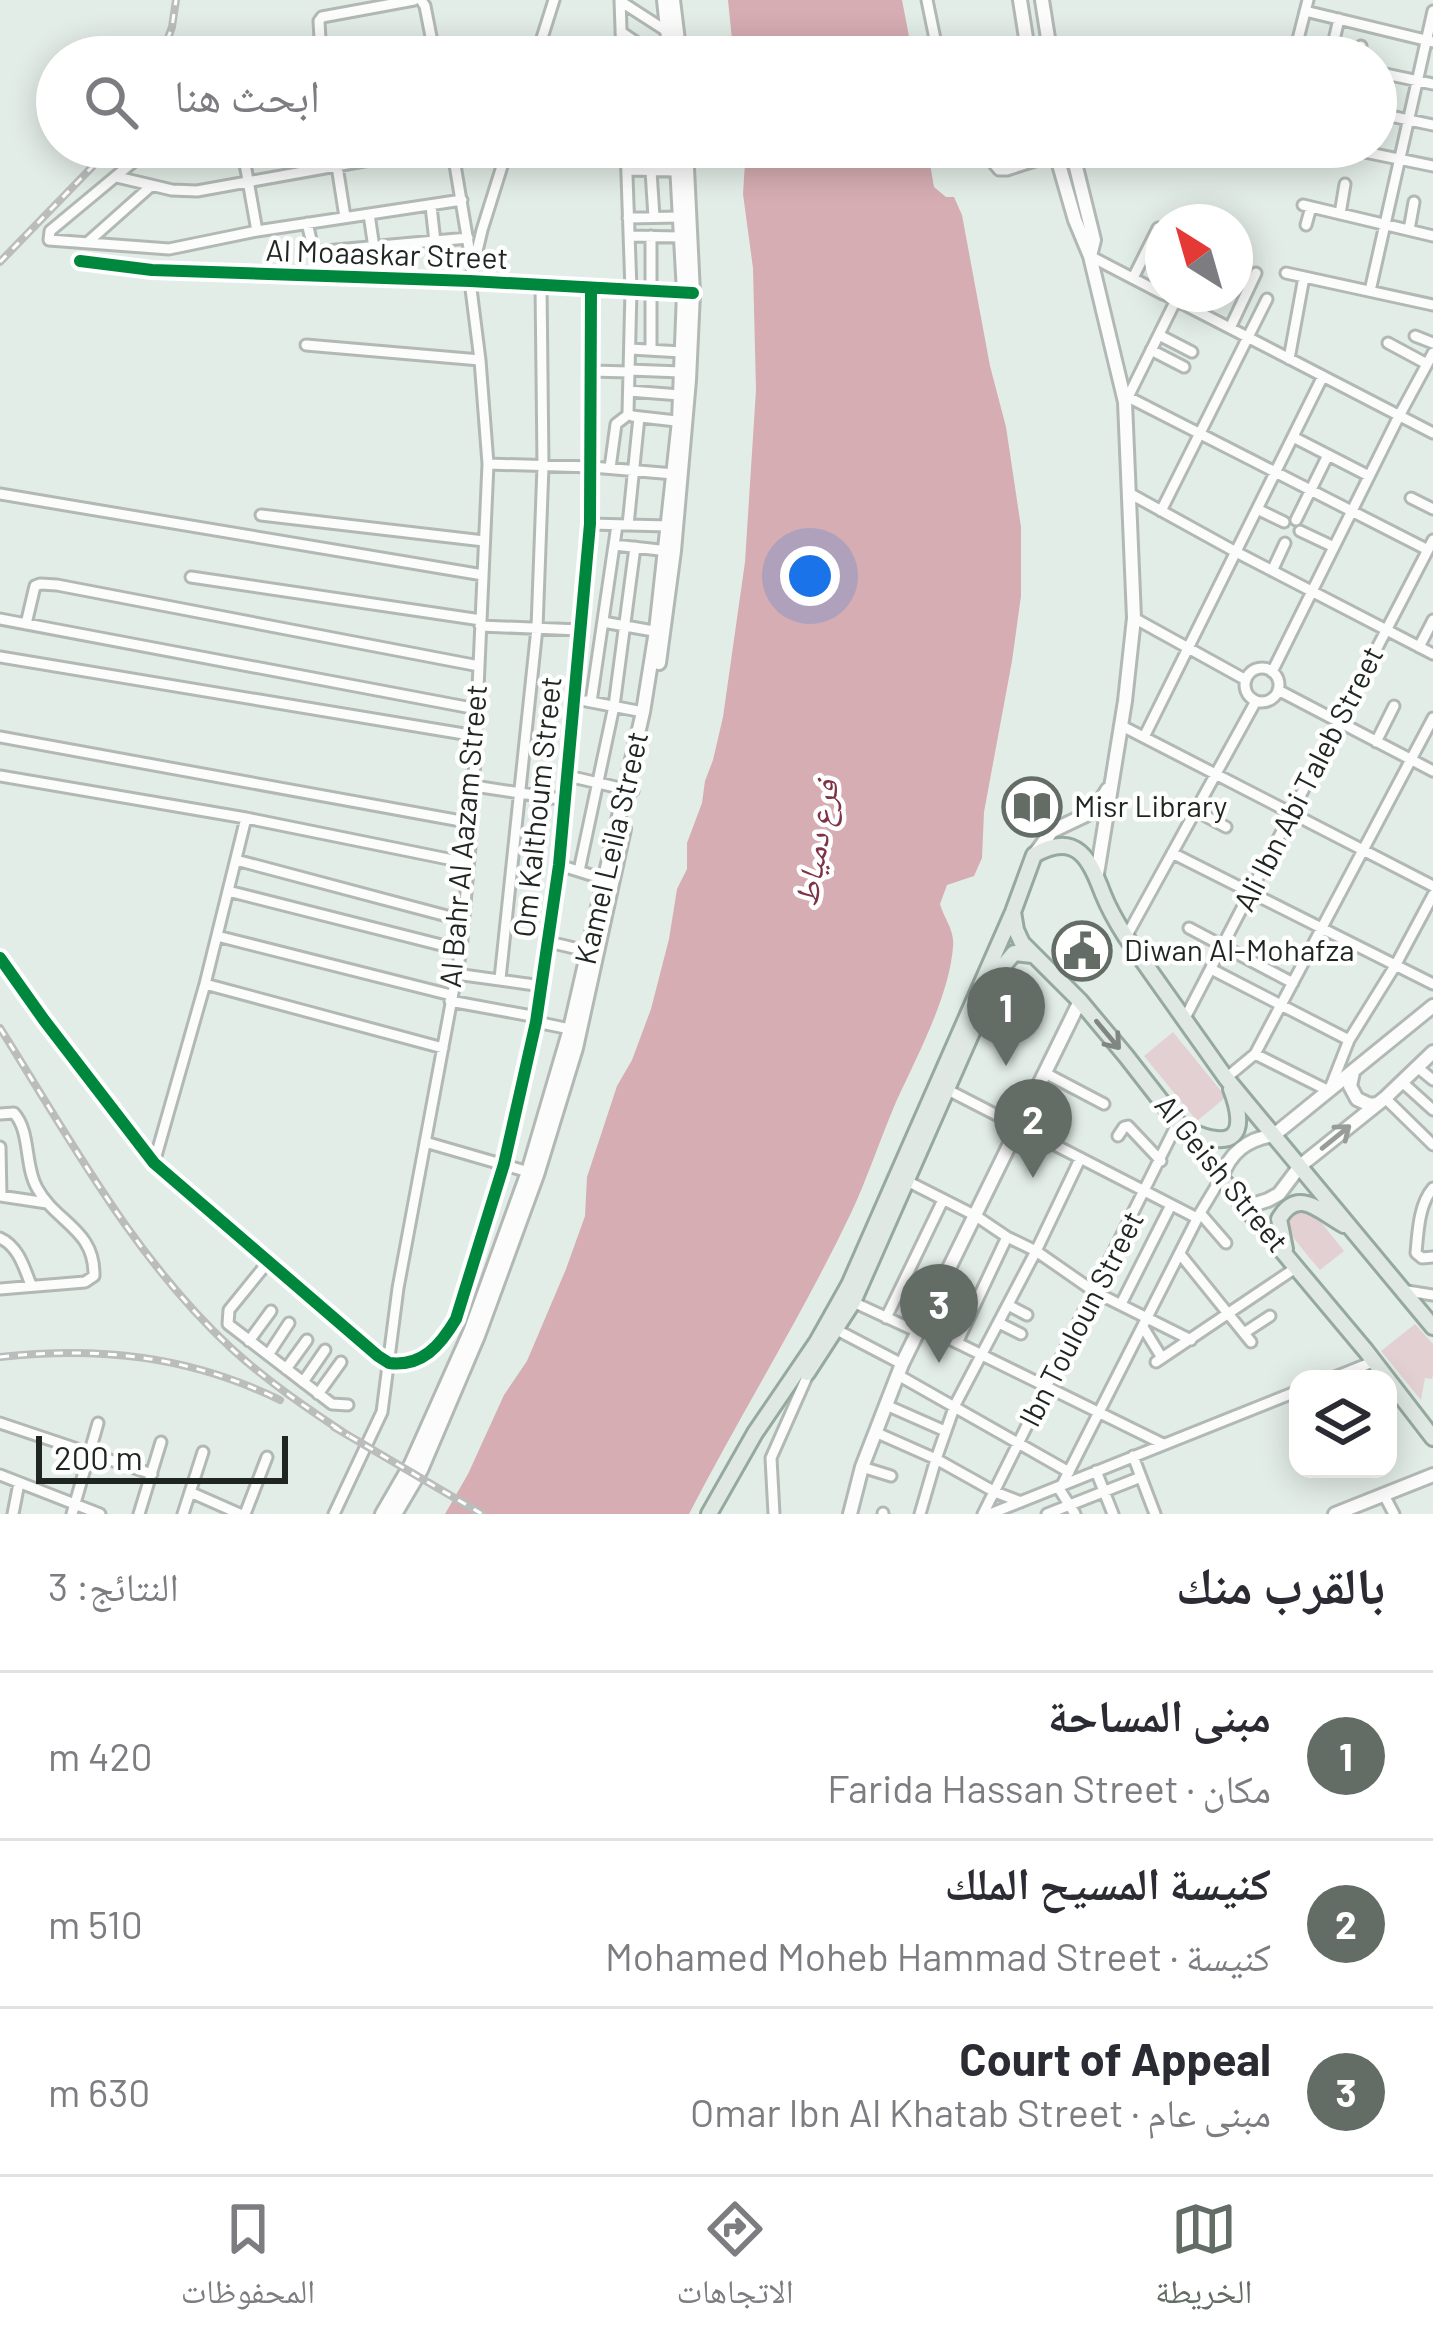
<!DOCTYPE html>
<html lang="ar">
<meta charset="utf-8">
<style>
:root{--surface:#fff;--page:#f7f7f7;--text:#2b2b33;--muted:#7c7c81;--line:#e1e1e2;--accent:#646c66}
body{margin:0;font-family:Barlow,"Noto Naskh Arabic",sans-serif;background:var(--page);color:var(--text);direction:rtl}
.controls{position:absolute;right:36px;bottom:36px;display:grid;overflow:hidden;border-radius:24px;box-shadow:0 6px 30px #0003}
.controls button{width:108px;height:108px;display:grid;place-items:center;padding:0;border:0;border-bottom:3px solid var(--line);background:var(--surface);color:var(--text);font:60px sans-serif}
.compass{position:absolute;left:1145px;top:204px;width:108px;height:108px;border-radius:50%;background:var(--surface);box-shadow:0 6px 30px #0003;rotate:323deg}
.scale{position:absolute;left:36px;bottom:30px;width:252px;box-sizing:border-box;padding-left:12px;border:6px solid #1f2621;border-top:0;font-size:33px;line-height:42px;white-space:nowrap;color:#1f2621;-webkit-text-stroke:9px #fff;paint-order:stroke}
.you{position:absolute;left:810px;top:576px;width:42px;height:42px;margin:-30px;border:9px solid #fff;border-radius:50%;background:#1a73e8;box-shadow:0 0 0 18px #1a73e833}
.badge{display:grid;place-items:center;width:78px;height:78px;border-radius:50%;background:var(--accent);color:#fff;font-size:39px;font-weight:700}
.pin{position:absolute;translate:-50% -99px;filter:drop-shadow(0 3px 6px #0008)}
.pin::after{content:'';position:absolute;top:63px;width:42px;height:36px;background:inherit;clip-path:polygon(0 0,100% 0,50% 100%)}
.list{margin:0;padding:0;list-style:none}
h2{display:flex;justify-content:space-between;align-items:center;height:156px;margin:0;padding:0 48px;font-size:51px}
h2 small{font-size:39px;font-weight:400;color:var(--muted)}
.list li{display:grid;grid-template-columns:78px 1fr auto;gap:36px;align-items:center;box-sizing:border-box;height:168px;padding:0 48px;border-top:3px solid var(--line)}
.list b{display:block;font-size:45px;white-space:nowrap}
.list p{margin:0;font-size:39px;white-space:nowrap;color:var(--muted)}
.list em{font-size:39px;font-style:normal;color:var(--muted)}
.icon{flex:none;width:66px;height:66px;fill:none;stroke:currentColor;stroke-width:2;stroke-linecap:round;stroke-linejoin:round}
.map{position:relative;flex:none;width:1433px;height:1514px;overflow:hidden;direction:ltr}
.search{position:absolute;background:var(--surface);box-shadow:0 6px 30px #0003;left:36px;right:36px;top:36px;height:132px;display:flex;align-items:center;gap:30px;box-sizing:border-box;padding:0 42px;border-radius:66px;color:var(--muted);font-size:45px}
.sheet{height:660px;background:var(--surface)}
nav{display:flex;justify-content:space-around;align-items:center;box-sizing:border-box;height:168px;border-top:3px solid var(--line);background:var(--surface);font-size:33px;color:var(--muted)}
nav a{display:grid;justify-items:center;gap:6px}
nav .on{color:var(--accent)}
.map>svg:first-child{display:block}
.green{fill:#e3d0d2}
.water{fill:#d5adb2}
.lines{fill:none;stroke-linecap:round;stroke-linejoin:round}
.street-casing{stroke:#b2b9b4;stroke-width:15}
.secondary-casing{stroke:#b2b9b4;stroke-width:18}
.primary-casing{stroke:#96a99f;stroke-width:20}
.street{stroke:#fbfcfb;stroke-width:9}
.secondary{stroke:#fbfcfb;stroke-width:12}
.primary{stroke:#dfe8e3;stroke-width:14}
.rail-casing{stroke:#bbbdbc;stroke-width:8}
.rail{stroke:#fff;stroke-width:3;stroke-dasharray:9;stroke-linecap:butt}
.cycleway-casing{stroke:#fff;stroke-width:20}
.cycleway{stroke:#00873e;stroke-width:12}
.oneway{stroke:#7f8782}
.oneway2{stroke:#989c99}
.labels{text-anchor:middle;stroke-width:9;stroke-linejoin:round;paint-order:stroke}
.street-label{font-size:30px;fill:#1f2621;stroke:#fff}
.poi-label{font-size:30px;fill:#1f2621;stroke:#fff;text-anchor:start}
.water-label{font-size:33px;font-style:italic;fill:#7f3346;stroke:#fff}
</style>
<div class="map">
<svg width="1433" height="1514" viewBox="0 0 1433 1514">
<rect width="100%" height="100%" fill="#e3ede7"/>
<path class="green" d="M1173,1032l53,65 -29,24 -53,-65z
M1300,1207l13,5 31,39 -24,19c-7,-9 -35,-38 -33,-49 1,-8 7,-10 13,-14z
M1415,1324l18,20v30l-1,5 -7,-1 -4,22 -40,-49z"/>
<path class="water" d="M728,0h174l11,57h-183l2,-17z
M746,147h181l7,40 12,10h8l8,18 28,151 16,61 15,100v69l-9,65 -28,151 -2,46 -8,18 -27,9 -7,19c4,15 15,26 13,43 -4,50 -36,109 -57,155 -16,37 -28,75 -45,111 -49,103 -110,200 -162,301h-244l23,-40 36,-79 23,-34 39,-92 19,-53 2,-39 30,-91 15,-26 19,-51 18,-70 8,-50 10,-20v-26l15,-40 3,-22 8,-21 10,-43 22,-155 11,-172 -3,-122 -10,-74z"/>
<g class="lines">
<defs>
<path id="street" d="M421,0l4,6 10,51
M620,0l2,57
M927,0l8,39 10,18
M1308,0l-13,51 3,4 10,2
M620,1l48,31
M1305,11l128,31
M621,32l37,25
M321,57l-2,-36 3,-4 92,-17
M398,57l36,-6
M536,57l18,-57
M1330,57l9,-38
M1358,57l3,-11
M1376,72l57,12
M1376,113l57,12
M151,147l-101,84 -1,9 120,9 88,-18 205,-31
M242,147l15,84
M334,147l11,70
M452,147l19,113
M626,147l5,143 -3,123 4,3 53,6
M991,147l3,17 5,6h8l49,-16
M1340,147l93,19
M626,148l50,-1
M627,170l50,1
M651,171l3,46
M117,177l55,13 25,1 245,-44
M1303,205l130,31
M431,206l4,36
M369,214l5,34
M1340,214l5,-30
M628,218l52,-1
M307,223l7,29 154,-14
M1306,225l5,-18
M1409,230l5,-28
M629,236l52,1
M651,236v114
M88,242l63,-56
M1090,256l73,38
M80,261l72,9 318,11 217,12
M1286,273l147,32
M1133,278l25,-50
M1370,291l63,-280
M1164,294l269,139
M1230,328l26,-55
M1159,335l33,17
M1415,336l18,7
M1388,343l39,21
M306,345l174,15
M630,349l52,3
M1151,350l33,17
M1289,359l15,-82
M629,370l52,2
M591,371l38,1
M629,391l51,4
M1128,397l300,153
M1128,397l48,-97
M1293,437l76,39
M488,464l104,3 82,7
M610,468l6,-44 13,-10
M1129,493l107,59 197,102
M0,494l483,81
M1411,498l22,11
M1257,509l27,13
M1161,511l106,-212
M261,515l223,26
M1296,520l32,-65
M590,524l78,2
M628,525l11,-108
M1300,531l34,16
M614,545l55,6
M1272,571l13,-28
M191,577l290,43
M1134,618l112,62
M0,619l477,90
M603,622l56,10
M26,624l9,-38 5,-2 17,1 422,81
M480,626l100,4
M1419,647l14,-27
M0,657l476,79
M1245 685a17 17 0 1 1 34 0a17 17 0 1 1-34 0Z
M1272,672l127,-256 34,-63
M1278,690l155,81
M586,701l57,11
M591,702l26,-177
M1122,726l311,160
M0,737l472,86
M1144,737l179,-361
M1376,742l18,-36
M0,776l246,42 222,45
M568,776l65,15
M474,786l92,14
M1196,811l30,16
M1172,853l261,131
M236,860l226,60
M559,865l45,14
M579,871l35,-165 21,-159
M228,891l233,59
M1189,928l104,55
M217,936l234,59
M1126,937l130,-236
M549,942l42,10
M0,958l44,62 110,143 224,193 11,7c33,4 51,-17 67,-44l48,-155 32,-142 23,-157 31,-341 1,-236
M1211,969l138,71
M456,974l86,12
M500,979l37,-351 6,-162 -2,-181
M205,984l238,64
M450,1001l87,16
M1185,1018l248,-478
M536,1022l34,7
M1255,1054l74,37 20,-51 46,-74 38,-71
M1417,1067l16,13
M1045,1073l59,31
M1226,1078l29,-24 178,-336
M1402,1082l31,28
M946,1089l251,129
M1385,1098l48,47
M0,1114l14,-1c17,19 10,52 23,75 19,35 58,41 57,88l-9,6 -85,7
M1118,1136l6,-9 4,-1 33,35
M425,1142l107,31
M0,1147l1,49
M154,1163l51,-179 41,-166
M907,1181l69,35 31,21 29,14 59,41 96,48
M1433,1188c-14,16 -15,43 -17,65l6,5 11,-1
M0,1196l47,7
M1200,1213l26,30
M0,1238c18,8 24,29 31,47
M1180,1254l71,88
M268,1262l-39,48 -1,14 104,80 16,1
M1401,1290l32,5
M853,1302l65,30
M1121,1304l50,-99
M1008,1305l19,10
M886,1318l57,-118
M999,1323l22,11
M921,1325l242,119
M1143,1327l19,31
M837,1330l65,34
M1244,1333l26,-17
M249,1341l22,-30
M957,1343l50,-106
M268,1355l21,-32
M1156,1362l141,-95
M286,1369l21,-29
M898,1375l171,97
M1330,1379l45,-18
M303,1382l22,-32
M318,1394l23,-32
M886,1405l59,26
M0,1423l152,51
M875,1432l61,27 59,33 26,10
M1133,1456l22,58
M862,1467l29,9
M1096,1471l17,43
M0,1475l100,39
M1062,1485l138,-272 21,-35
M1058,1487l17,27
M190,1492l50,22
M1384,1495l10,19
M13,1514l6,-31
M72,1514l26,-91
M139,1514l22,-72
M183,1514l20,-62
M245,1514l22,-57
M334,1514l48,-102 16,-124 63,-338 11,-127 16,-359 -8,-104 -10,-79 12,-51 26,-83
M774,1514l-3,-56 39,-88
M883,1514v-1
M920,1514l16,-55 19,-54 81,-154 44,-92
M983,1514l195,-392
M990,1514l308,-123
M1047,1514l94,-37"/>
<path id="secondary" d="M664,0l6,57
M673,0l7,57
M1020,0l9,57
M1042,0l9,57
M1054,147l21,73 15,36 35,146 9,216 -9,83 -28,173
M1071,147l23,93 -4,16
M659,663l15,-112 15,-171 4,-87 -7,-146
M1034,855l18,-24 42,-20 14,-22
M1353,1072l-3,14 7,13 13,6 7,-1
M1221,1178c9,-26 26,-39 53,-43l159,-129
M1246,1207l22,-7 11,-6 21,-28 85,-68 48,-46
M382,1514l29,-50 59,-132 58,-160 42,-143 73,-317 13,-81 23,-210 5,-128 -8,-146
M395,1514l26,-44 57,-134 59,-161 39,-127 48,-219
M850,1514l12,-47 40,-103 178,-363
M1335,1514l98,-39"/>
<path id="primary" d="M1013,912l3,18 6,13 58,58 46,55 95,122 145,173 67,87
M1188,1130c45,21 61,6 43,-41
M1285,1249l-6,-30c19,-33 41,-7 65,6
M807,1373l46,-71 146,-331 15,-18 18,2
M709,1514l46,-81 62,-91 32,-57 164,-373 21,-57c43,-25 56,5 69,39 6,15 14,29 23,43l100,141 207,249"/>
</defs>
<use href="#street" class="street-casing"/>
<use href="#secondary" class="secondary-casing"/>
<use href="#primary" class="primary-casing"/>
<use href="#street" class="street"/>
<use href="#secondary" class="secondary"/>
<use href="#primary" class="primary"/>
<defs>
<path id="rail" d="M161,57l11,-30 4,-27
M0,262l94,-97 13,-18
M0,1028c70,111 134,230 231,320 36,33 77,61 118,88
M0,1357c99,-11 190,-1 280,43
M334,1427l148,87"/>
</defs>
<use href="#rail" class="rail-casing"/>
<use href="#rail" class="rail"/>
<defs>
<path id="cycleway" d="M80,261l72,9 318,11 223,12
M0,958l44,62 110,143 224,193 11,7c33,4 51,-17 67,-44l48,-155 32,-142 23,-157 31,-341 1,-236"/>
</defs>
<use href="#cycleway" class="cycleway-casing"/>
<use href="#cycleway" class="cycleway"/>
</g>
<defs><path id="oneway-shaft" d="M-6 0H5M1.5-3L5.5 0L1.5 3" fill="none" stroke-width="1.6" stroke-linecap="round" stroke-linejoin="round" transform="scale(3)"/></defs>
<use class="oneway" href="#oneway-shaft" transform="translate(1108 1035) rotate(50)"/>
<use class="oneway2" href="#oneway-shaft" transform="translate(1336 1137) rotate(-39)"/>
<defs>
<symbol id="library-ring" viewBox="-11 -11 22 22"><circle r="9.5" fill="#fff" stroke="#646c66" stroke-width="1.5"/><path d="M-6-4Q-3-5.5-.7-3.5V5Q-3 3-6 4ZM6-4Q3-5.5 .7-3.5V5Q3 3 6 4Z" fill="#646c66"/></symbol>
<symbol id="civic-ring" viewBox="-11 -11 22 22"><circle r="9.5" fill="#fff" stroke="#646c66" stroke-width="1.5"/><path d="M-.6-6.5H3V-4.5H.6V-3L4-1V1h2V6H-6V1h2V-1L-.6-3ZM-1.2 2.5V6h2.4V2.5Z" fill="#646c66"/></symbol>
</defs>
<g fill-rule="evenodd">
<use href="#library-ring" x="999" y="774" width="66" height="66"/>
<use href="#civic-ring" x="1049" y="918" width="66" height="66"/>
</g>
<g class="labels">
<g class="street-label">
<text transform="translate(387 255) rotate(2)" y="10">Al Moaaskar Street</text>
<text transform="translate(1309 779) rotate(-63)" y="10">Ali Ibn Abi Taleb Street</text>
<text transform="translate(538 807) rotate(-84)" y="10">Om Kalthoum Street</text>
<text transform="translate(464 836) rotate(-85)" y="10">Al Bahr Al Aazam Street</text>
<text transform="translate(612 848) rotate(-77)" y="10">Kamel Leila Street</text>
<text transform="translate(1221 1174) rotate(51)" y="10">Al Geish Street</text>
<text transform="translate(1082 1319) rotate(-63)" y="10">Ibn Touloun Street</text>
</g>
<g class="poi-label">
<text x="1074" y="817">Misr Library</text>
<text x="1124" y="961">Diwan Al-Mohafza</text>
</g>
<g class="water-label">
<text transform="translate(816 843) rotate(-80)" y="12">فرع دمياط</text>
</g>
</g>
</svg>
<div class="controls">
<button><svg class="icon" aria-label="layers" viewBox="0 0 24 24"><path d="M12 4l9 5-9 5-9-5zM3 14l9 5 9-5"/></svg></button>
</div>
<svg class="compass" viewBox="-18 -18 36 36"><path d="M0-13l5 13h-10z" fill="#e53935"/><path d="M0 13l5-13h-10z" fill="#7c7c81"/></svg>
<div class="scale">200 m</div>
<div class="you"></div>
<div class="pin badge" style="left:1006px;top:1066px">1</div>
<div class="pin badge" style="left:1033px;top:1178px">2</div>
<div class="pin badge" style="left:939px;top:1363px">3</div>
<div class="search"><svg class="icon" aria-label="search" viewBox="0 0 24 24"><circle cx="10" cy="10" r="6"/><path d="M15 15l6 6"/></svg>ابحث هنا</div>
</div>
<section class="sheet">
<h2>بالقرب منك<small>النتائج: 3</small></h2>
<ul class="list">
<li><span class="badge">1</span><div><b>مبنى المساحة</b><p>مكان · Farida Hassan Street</p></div><em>420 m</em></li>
<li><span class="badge">2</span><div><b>كنيسة المسيح الملك</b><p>كنيسة · Mohamed Moheb Hammad Street</p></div><em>510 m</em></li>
<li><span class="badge">3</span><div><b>Court of Appeal</b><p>مبنى عام · Omar Ibn Al Khatab Street</p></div><em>630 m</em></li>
</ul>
</section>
<nav>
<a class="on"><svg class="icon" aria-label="map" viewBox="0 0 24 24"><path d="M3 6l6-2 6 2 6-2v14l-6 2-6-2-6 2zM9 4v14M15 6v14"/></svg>الخريطة</a>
<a><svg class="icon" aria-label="directions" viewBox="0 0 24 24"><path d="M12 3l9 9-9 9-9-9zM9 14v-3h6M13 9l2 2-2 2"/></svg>الاتجاهات</a>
<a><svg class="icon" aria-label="saved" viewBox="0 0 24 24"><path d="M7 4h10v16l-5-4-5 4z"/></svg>المحفوظات</a>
</nav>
